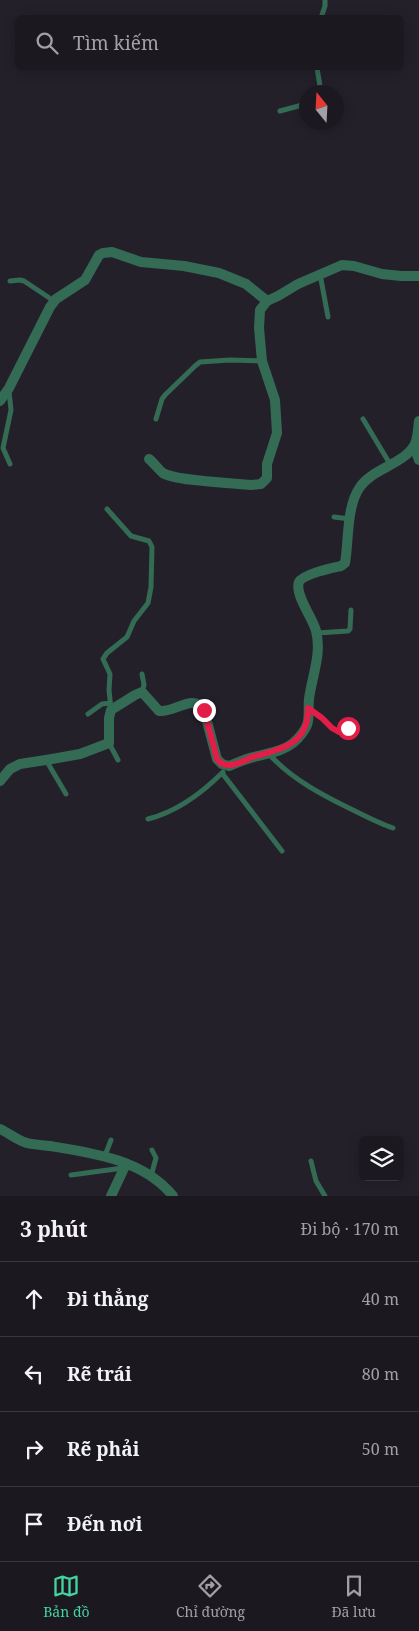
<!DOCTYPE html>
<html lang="vi">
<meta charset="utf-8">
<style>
:root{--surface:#1b1820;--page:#28252d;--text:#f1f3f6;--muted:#a0a0a5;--line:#39373e;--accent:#43d4a0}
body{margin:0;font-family:"Noto Serif",serif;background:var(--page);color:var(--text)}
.controls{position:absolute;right:15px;bottom:15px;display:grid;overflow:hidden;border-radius:8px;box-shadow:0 2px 12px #0003}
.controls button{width:45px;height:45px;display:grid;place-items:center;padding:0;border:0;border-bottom:1px solid var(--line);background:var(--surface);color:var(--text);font:25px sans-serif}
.compass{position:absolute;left:299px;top:85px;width:45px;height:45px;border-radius:50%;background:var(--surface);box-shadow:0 2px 12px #0003;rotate:342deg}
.stop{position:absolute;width:15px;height:15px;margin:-11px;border:4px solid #e11d48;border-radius:50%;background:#fff}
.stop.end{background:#e11d48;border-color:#fff;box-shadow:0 1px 5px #0008}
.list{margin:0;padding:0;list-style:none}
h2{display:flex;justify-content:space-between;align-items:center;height:65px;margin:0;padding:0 20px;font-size:21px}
h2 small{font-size:16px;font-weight:400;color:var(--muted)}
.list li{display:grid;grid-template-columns:32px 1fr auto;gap:15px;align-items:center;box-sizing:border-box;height:75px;padding:0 20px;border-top:1px solid var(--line)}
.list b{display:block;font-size:19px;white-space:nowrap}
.list em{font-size:16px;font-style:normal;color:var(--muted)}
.icon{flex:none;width:28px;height:28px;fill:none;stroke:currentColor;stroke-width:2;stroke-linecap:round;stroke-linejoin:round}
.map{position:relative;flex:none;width:419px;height:1196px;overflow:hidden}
.search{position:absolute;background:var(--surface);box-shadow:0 2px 12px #0003;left:15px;right:15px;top:15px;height:55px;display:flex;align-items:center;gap:12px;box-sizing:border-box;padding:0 18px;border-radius:8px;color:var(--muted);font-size:19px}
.sheet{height:365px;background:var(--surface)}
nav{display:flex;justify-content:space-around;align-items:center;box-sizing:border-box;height:70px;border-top:1px solid var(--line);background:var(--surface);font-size:14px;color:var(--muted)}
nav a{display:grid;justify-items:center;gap:2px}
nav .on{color:var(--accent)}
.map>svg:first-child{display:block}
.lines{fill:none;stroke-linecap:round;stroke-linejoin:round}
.service{stroke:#336b54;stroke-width:5}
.minor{stroke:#336b54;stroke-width:10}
.route{stroke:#e11d48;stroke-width:6}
</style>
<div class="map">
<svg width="419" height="1196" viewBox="0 0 419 1196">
<rect width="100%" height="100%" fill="#24202a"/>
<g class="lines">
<path class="service" d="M321,18l4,-12v-6
M317,68l4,24
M280,111l26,-7
M320,274l8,43
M10,281l10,-1 4,1 30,20
M9,391l2,19 -8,38 7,16
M156,419l6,-20 3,-4 30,-29 5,-4 30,-2 32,1
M363,419l27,45
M107,509l24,27 18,5 3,6 -1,40 -3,16 -14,18 -7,16 -20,16 -4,6 7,15 -1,16 2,19
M334,517l16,2
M317,633l31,-2 2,-2 1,-19
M142,692l2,-7 -2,-11
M309,709l13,9 10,10 7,4h4l5,-4
M88,714l14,-10 8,-1
M109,743l9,17
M269,754c23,26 57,43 88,58 12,6 24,12 36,16
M46,760l20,34
M222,773l60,78
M148,819c28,-7 55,-27 75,-47
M108,1157l-2,-4 5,-13
M311,1161l5,20 9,15
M71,1175l52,-7
M151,1176l5,-18 -4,-8"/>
<path class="minor" d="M0,401l9,-13 41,-81 6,-8 29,-19 14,-25 4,-2 9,-1 29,10 43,4 35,7 27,11 21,17 11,-5 20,-12 44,-19 12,1 28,8 19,2h18
M414,446l5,14
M149,459c5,4 9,10 14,14 12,8 70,10 88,12l10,-1 6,-6v-14l10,-31 -2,-33 -13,-39 -3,-33 1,-18 7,-9
M0,781l10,-12 10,-5 32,-5 28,-5 29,-11v-25l2,-8 24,-15 7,-3 17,19c16,2 34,-18 45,-1l13,49 5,5 7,2c8,-3 16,-7 25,-9 14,-4 28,-5 39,-14 6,-5 11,-11 14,-18 3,-8 1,-18 2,-26 3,-23 13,-45 7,-68 -3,-13 -22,-37 -17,-49 4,-8 33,-14 42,-16l4,-3c4,-22 1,-56 15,-76 13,-19 45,-23 55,-43 3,-7 3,-16 4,-23
M0,1129c9,4 18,12 27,14 8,2 16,2 23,3 44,7 94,14 123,50
M111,1196l15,-32"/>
</g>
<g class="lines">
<path class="route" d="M204,710l13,49c10,14 27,0 39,-3 28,-7 53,-14 52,-48l14,10 10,10 7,4h4l5,-4"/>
</g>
</svg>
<div class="controls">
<button><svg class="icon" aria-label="layers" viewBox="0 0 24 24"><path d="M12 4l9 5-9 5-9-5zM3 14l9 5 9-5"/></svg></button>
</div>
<svg class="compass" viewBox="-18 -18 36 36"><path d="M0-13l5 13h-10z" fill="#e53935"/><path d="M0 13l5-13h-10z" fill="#a0a0a5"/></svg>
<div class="stop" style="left:348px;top:728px"></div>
<div class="stop end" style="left:204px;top:710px"></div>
<div class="search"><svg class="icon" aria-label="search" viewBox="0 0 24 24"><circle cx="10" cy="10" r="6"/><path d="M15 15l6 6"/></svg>Tìm kiếm</div>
</div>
<section class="sheet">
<h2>3 phút<small>Đi bộ · 170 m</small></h2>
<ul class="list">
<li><svg class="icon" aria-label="ahead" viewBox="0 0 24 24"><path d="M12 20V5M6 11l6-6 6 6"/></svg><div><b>Đi thẳng</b></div><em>40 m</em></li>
<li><svg class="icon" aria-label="left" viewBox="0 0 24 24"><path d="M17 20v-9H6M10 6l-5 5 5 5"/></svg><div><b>Rẽ trái</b></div><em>80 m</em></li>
<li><svg class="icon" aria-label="right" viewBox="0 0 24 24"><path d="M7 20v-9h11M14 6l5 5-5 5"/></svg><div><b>Rẽ phải</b></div><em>50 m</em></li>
<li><svg class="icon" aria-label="arrive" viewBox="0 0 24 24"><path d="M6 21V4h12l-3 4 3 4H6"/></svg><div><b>Đến nơi</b></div></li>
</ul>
</section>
<nav>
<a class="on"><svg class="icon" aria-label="map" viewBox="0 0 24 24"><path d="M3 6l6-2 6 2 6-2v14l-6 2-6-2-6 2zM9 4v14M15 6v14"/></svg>Bản đồ</a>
<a><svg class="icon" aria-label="directions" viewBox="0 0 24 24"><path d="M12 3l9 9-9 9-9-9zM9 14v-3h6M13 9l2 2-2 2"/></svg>Chỉ đường</a>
<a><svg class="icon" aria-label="saved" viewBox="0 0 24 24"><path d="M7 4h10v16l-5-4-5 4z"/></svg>Đã lưu</a>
</nav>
